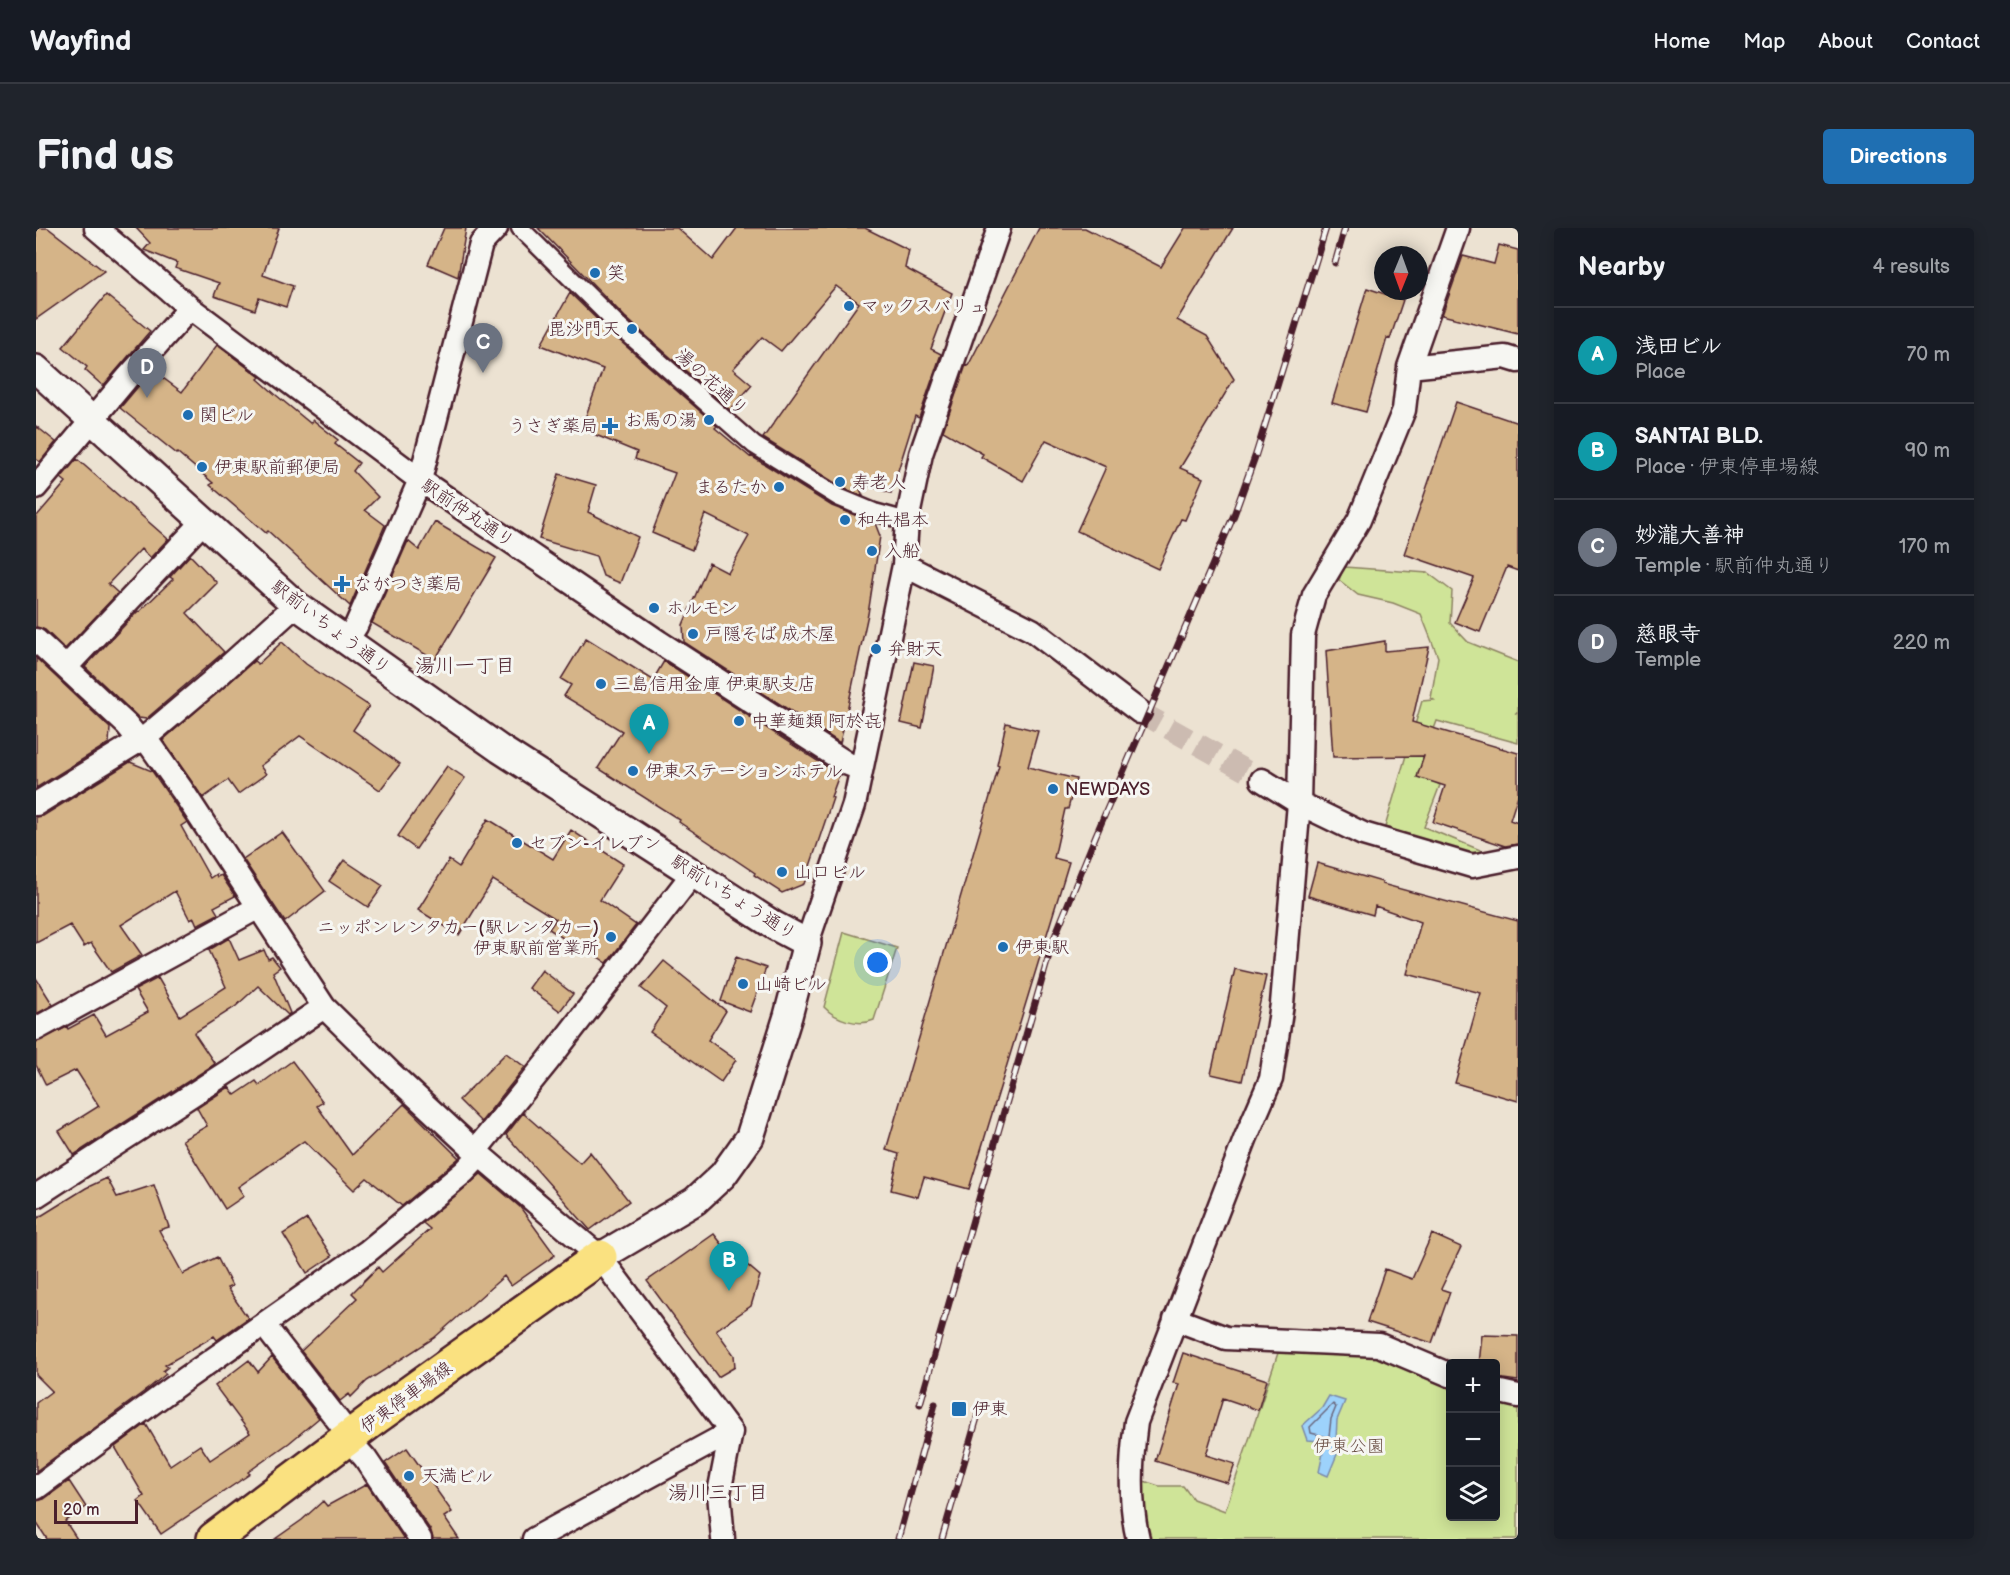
<!DOCTYPE html>
<meta charset="utf-8">
<style>
:root{--surface:#171b24;--page:#20242c;--text:#f1f3f6;--muted:#9ea1a6;--line:#363941;--accent:#1f6fb2}
body{margin:0;font-family:"Balsamiq Sans","Klee One",sans-serif;background:var(--page);color:var(--text)}
.controls{position:absolute;right:18px;bottom:18px;display:grid;overflow:hidden;border-radius:6px;box-shadow:0 3px 15px #0003}
.controls button{width:54px;height:54px;display:grid;place-items:center;padding:0;border:0;border-bottom:2px solid var(--line);background:var(--surface);color:var(--text);font:30px sans-serif}
.compass{position:absolute;left:1338px;top:18px;width:54px;height:54px;border-radius:50%;background:var(--surface);box-shadow:0 3px 15px #0003;rotate:181deg}
.scale{position:absolute;left:18px;bottom:15px;width:84px;box-sizing:border-box;padding-left:6px;border:3px solid #4a1f2b;border-top:0;font-size:16px;line-height:21px;white-space:nowrap;color:#4a1f2b;-webkit-text-stroke:4px #f6f6f2;paint-order:stroke}
.you{position:absolute;left:842px;top:735px;width:21px;height:21px;margin:-15px;border:4px solid #fff;border-radius:50%;background:#1a73e8;box-shadow:0 0 0 9px #1a73e833}
.badge{display:grid;place-items:center;width:39px;height:39px;border-radius:50%;background:var(--accent);color:#fff;font-size:20px;font-weight:700}
.pin{position:absolute;translate:-50% -50px;filter:drop-shadow(0 2px 3px #0008)}
.pin::after{content:'';position:absolute;top:32px;width:21px;height:18px;background:inherit;clip-path:polygon(0 0,100% 0,50% 100%)}
.list{margin:0;padding:0;list-style:none}
h2{display:flex;justify-content:space-between;align-items:center;height:78px;margin:0;padding:0 24px;font-size:26px}
h2 small{font-size:20px;font-weight:400;color:var(--muted)}
.list li{display:grid;grid-template-columns:39px 1fr auto;gap:18px;align-items:center;box-sizing:border-box;height:96px;padding:0 24px;border-top:2px solid var(--line)}
.list b{display:block;font-size:22px;white-space:nowrap}
.list p{margin:0;font-size:20px;white-space:nowrap;color:var(--muted)}
.list em{font-size:20px;font-style:normal;color:var(--muted)}
.icon{flex:none;width:33px;height:33px;fill:none;stroke:currentColor;stroke-width:2;stroke-linecap:round;stroke-linejoin:round}
.map{position:relative;flex:none;width:1482px;height:1311px;overflow:hidden;border-radius:6px}
header{display:flex;align-items:center;gap:36px;box-sizing:border-box;height:84px;padding:0 30px;background:var(--surface);border-bottom:2px solid var(--line)}
header strong{font-size:28px}
nav{display:flex;gap:33px;margin-inline-start:auto;font-size:21px}
.intro{display:flex;align-items:center;justify-content:space-between;box-sizing:border-box;height:144px;padding:0 36px}
h1{margin:0;font-size:42px}
.button{padding:15px 27px;border-radius:6px;background:var(--accent);color:#fff;font-size:21px;font-weight:700}
main{display:flex;gap:36px;padding:0 36px}
aside{flex:1;background:var(--surface);border-radius:6px;box-shadow:0 3px 15px #0003}
.map>svg:first-child{display:block}
.green{fill:#cfe498;stroke:#8c8262;stroke-width:1.5}
.water{fill:#9dd2fb;stroke:#7c8aa8;stroke-width:1.5}
.lines{fill:none;stroke-linecap:round;stroke-linejoin:round}
.shore{stroke:#6b677e;stroke-width:1.5}
.building{fill:#d5b488;stroke:#4a1f2b;stroke-width:1.5}
.minor-tunnel{stroke:#ccbbb1;stroke-width:22;stroke-dasharray:22 11;stroke-linecap:butt}
.pedestrian-casing{stroke:#4a1f2b;stroke-width:21}
.minor-casing{stroke:#4a1f2b;stroke-width:27}
.tertiary-casing{stroke:#4a1f2b;stroke-width:32}
.primary-casing{stroke:#4a1f2b;stroke-width:38}
.pedestrian{stroke:#f6f6f2;stroke-width:16}
.minor{stroke:#f6f6f2;stroke-width:22}
.tertiary{stroke:#f6f6f2;stroke-width:27}
.primary{stroke:#fae180;stroke-width:33}
.rail-casing{stroke:#4a1f2b;stroke-width:7}
.rail{stroke:#f6f6f2;stroke-width:4.5;stroke-dasharray:14;stroke-linecap:butt}
.poi-dot{fill:#1f6fb2;stroke:#f6f6f2;stroke-width:2}
.labels{text-anchor:middle;stroke-width:6;stroke-linejoin:round;paint-order:stroke}
.poi-label{font-size:18px;fill:#4a1f2b;stroke:#f6f6f2;text-anchor:start}
.street-label{font-size:18px;fill:#4a1f2b;stroke:#f6f6f2}
.park-label{font-size:18px;fill:#6b5046;stroke:#f6f6f2}
.neighbourhood-label{font-size:20px;fill:#4a1f2b;stroke:#f6f6f2}
</style>
<header>
<strong>Wayfind</strong>
<nav><a>Home</a><a>Map</a><a>About</a><a>Contact</a></nav>
</header>
<div class="intro"><h1>Find us</h1><a class="button">Directions</a></div>
<main>
<div class="map">
<svg width="1482" height="1311" viewBox="0 0 1482 1311">
<rect width="100%" height="100%" fill="#ece2d2"/>
<filter id="ink" filterUnits="userSpaceOnUse"><feTurbulence type="fractalNoise" baseFrequency=".0167" numOctaves="2"/><feDisplacementMap in="SourceGraphic" scale="12" xChannelSelector="R" yChannelSelector="G"/><feConvolveMatrix kernelMatrix="1 2 1 2 8 2 1 2 1" color-interpolation-filters="sRGB"/></filter>
<g filter="url(#ink)">
<path class="green" d="M1308,339l84,6 24,18 -2,32 18,19 50,20v51h-3l3,1v29l-81,-22 -19,52 22,12 -16,42 61,25h-26l-74,-25 37,-126 12,-1 -3,-2 7,-41 -17,-43 -28,-11 -35,-8 -19,-15z
M808,704l53,16 -23,72c-16,7 -39,-1 -50,-13z
M1344,1124l70,30v134h46v-116l22,5v134h-369l-6,-22 -2,-37 18,6h24l10,13 32,12 53,-158z"/>
<path class="water" d="M1293,1168l16,5 -8,19 -1,20 2,12 -10,24 -9,-4 4,-19 -2,-12 -14,-1 -5,-14 20,-18z"/>
<g class="lines">
<path class="shore" d="M1297,1176l3,3 -5,12 -2,17 -2,1 -16,-4 -1,-6z"/>
</g>
<path class="building" d="M0,0h12l56,43 -68,48z
M100,0h143l-16,47 30,11 -7,21 -27,-9 -4,12 -41,-14 5,-13 -44,-15 2,-5 -33,-13 6,-7z
M408,0h22l-8,49 -30,-13z
M502,0h139l36,32 24,-32h128l44,22 -4,18 47,25 -21,56 10,5 -22,64 -4,-2 -24,77 -34,-11 6,14 -20,-8 -80,-50 96,-135 -23,-17 -55,65 -19,-14 -29,32 19,16 -22,25 -105,-93z
M1003,0h46l76,39 24,-39h48l-56,92 30,16 27,43 -54,89 23,10 -18,42 -4,-1 -23,50 -81,-38 29,-64 -60,-27 -23,41 -42,-24 2,-3 -40,-23 23,-66 2,1z
M1463,17l19,5v84l-76,-19 21,-59 31,8z
M1331,60l36,12 -13,39 -3,-1 -21,74 -34,-9z
M534,65l41,40 106,93 -2,2 35,29 1,-1 81,50 43,17 5,13 -12,78 -28,129 -156,-101 -1,-17 26,-62 19,10 21,-37 -44,-22 -13,36 -40,-17 23,-60 -40,-14 2,-7 -56,-23 22,-60 -62,-24z
M70,67l44,36 -47,55 -18,-16 2,-3 -24,-20z
M181,117l43,32 -2,2 18,16 34,28 3,-3 25,20 -3,4 24,19 -6,8 25,26 -13,13 20,15 -35,81 -82,-75 -2,2 -56,-48 3,-2 -35,-30 -1,1 -57,-46 32,-38 30,22z
M1420,174l62,21v148l-11,-4 -27,65 -25,-10 19,-44 -70,-24z
M0,198l20,16 -16,20 -4,-3z
M41,231l91,80 -18,19 -9,-9 -33,35 10,9 -53,56 -20,-19 -9,-3v-110l30,-35 -5,-4z
M523,246l37,11 -8,27 50,25 -18,46 -17,-7 -7,-20 -57,-17z
M399,294l61,36 -61,102 -63,-37 36,-82 11,9z
M154,327l27,28 -30,30 37,39 -78,67 -7,-1 -54,-51 53,-56 1,1 34,-33 -3,-2z
M550,410l67,42 11,-19 175,114 -8,22 2,1 -29,86 -22,9 -28,-18 1,-2 -76,-51 1,-2 -82,-52 24,-37 -58,-35 7,-11 -10,-6z
M1349,413v10l44,-4 -17,75 106,31v42l-8,25 8,3v21l-13,2 -72,-24 12,-36 -28,-9 7,-21 -91,1 -7,-106z
M246,414l24,22 63,42 -16,24 47,34 -20,26 -80,-54 -40,30 6,8 -28,20 -10,-14 -25,18 -40,-58 91,-79 4,3z
M0,430l74,70 -1,15 -73,45z
M878,434l20,4 -12,62 -21,-5z
M970,495l32,8 -10,36 48,12 -8,30h-3l-11,49 15,4 -100,327 -45,-12 -6,20 -27,-7 8,-36 -13,-4 113,-384 -2,-1z
M94,534l22,9 35,51 -6,4 29,52 6,-4 1,3 4,-2 14,21 -21,11 4,7 -21,11 -3,-7 -4,2 -15,-29 -54,34 21,30 -31,17 -20,-29 -7,4 -14,-22 -34,18v-126l7,-1z
M411,538l18,12 -49,71 -18,-13z
M452,591l65,40 18,-29 52,34 -23,36 36,25 -29,38 -33,-22 -2,3 -23,-15 7,-10 -63,-39 -34,55 -41,-25 31,-50 10,7z
M246,604l43,59 -40,31 -42,-63z
M308,632l39,26 -15,21 -39,-26z
M1281,635l65,19v2l136,37v180l-63,-18 26,-90 -74,-19 14,-52 -46,-16 -2,9 -65,-19z
M193,710l10,22 25,-10 4,9 4,-2 8,10 -7,5 17,41 -2,2 -30,-29 -23,21 -41,26 21,31 -141,91 -15,-24 40,-25 -23,-36 -30,15 -10,-20v-23l31,-15 1,2 26,-14 12,20 42,-23 -13,-22 23,-12 22,38 46,-29 -17,-37z
M700,729l30,11 -16,44 -29,-11z
M628,733l62,50 -18,29 28,20 -15,22 -71,-50 16,-24 -25,-20z
M1199,741l31,7 -24,105 -31,-7z
M506,742l31,24 -13,17 -31,-23z
M0,750l17,27 -17,9z
M470,825l19,14 -44,55 -22,-22z
M256,833l31,41 -6,4 35,49 52,-51 55,54 -57,48 -35,-28 -13,12 -50,-49 -66,46 6,9 -19,13 -43,-69 25,-14 -10,-18 32,-21 6,8 21,-14 3,4z
M487,885l57,50 10,-11 39,49 -39,29 -84,-95z
M445,946l39,33 35,48 -44,31 -7,-10 -70,62 -67,43 -16,16 -2,-3 -9,7 -39,-50 56,-53 -5,-5 26,-26 4,5 48,-43 -7,-6z
M71,950l10,19 37,-12 15,42 -10,3 24,44 34,-17 15,29 -5,2 21,30 -31,22 -3,-4 -49,29 3,2 -5,4 3,3 -17,14 -113,83v-68l16,-12 -16,-16v-156l50,-31z
M271,991l25,37 -25,17 -24,-39z
M678,1006l27,34 6,-3 13,11 -9,30 -35,24 18,25 1,12 -17,10 -71,-96z
M1396,1006l29,13 -20,42 9,3 -18,51 -65,-21 18,-53 27,10z
M1446,1107l36,1v45l-22,-3v-14h-17z
M1147,1125l84,27 -9,30 -35,-12 -17,57 29,9 -7,19 -73,-22 24,-77 -6,-1z
M236,1129l47,61 -30,25 -41,29 2,2 -89,60 -23,-33 6,-5 -29,-49 31,-23 24,41 30,-20 10,15 40,-27 -35,-47 34,-26 9,12z
M371,1220l45,64 -8,5 15,22h-26l-2,-8 -46,-68z
M33,1253l17,26 -21,14 12,18h-30l-11,-17v-21l8,-2z
M331,1256l37,55h-129l27,-19 21,-19 4,5z"/>
<g class="lines">
<path class="minor-tunnel" d="M1104,484l122,68"/>
<defs>
<path id="pedestrian" d="M484,0l98,97 136,120 84,52 36,15 33,9"/>
<path id="minor" d="M60,0l94,80 230,172 239,162 189,122 13,5
M1373,139l96,-10 13,4
M0,259l92,-110 62,-69
M868,337l128,65 108,82
M0,412l91,85 13,16
M310,414l10,-16 64,-146 61,-236 15,-16
M30,439l137,-145
M109,510l37,52 142,217 68,67 83,77 125,106 131,175 -12,61 4,46
M1226,552l37,23 64,31 109,32 46,-9
M0,576l111,-68 64,-54 85,-77
M771,715l47,-138 50,-240 3,-44 14,-67 78,-226
M0,801l221,-121
M439,923l73,-90 146,-189
M0,968l205,-133 83,-56
M1139,1091l51,19 153,7 71,30
M228,1097l79,102 5,12 17,19 55,81
M1460,1163l22,5
M0,1260l149,-109 183,-128 96,-79 16,-17
M498,1311l197,-107
M1102,1311c-9,-37 -7,-80 -2,-117l110,-285 25,-58 11,-75 17,-201 4,-168 11,-40 45,-75 45,-110 5,-43 49,-139"/>
<path id="tertiary" d="M0,141l260,236 204,144 275,177 32,17 -19,73 -38,121 -27,38 -28,26 -95,56"/>
<path id="primary" d="M178,1311l162,-122 224,-160"/>
</defs>
<use href="#pedestrian" class="pedestrian-casing"/>
<use href="#minor" class="minor-casing"/>
<use href="#tertiary" class="tertiary-casing"/>
<use href="#primary" class="primary-casing"/>
<use href="#pedestrian" class="pedestrian"/>
<use href="#minor" class="minor"/>
<use href="#tertiary" class="tertiary"/>
<use href="#primary" class="primary"/>
<defs>
<path id="rail" d="M1299,35l10,-35
M884,1176l133,-463 43,-106 138,-320 22,-61 70,-226
M862,1311l37,-135
M906,1311l37,-128"/>
</defs>
<use href="#rail" class="rail-casing"/>
<use href="#rail" class="rail"/>
</g>
</g>
<g class="poi-dot">
<circle cx="559" cy="45" r="6"/>
<circle cx="813" cy="78" r="6"/>
<circle cx="596" cy="101" r="6"/>
<circle cx="152" cy="187" r="6"/>
<circle cx="673" cy="192" r="6"/>
<path d="M571 189h6v6h6v6h-6v6h-6v-6h-6v-6h6z"/>
<circle cx="166" cy="239" r="6"/>
<circle cx="804" cy="254" r="6"/>
<circle cx="743" cy="259" r="6"/>
<circle cx="809" cy="292" r="6"/>
<circle cx="836" cy="323" r="6"/>
<path d="M303 347h6v6h6v6h-6v6h-6v-6h-6v-6h6z"/>
<circle cx="618" cy="380" r="6"/>
<circle cx="657" cy="406" r="6"/>
<circle cx="840" cy="421" r="6"/>
<circle cx="565" cy="456" r="6"/>
<circle cx="703" cy="493" r="6"/>
<circle cx="597" cy="543" r="6"/>
<circle cx="1017" cy="561" r="6"/>
<circle cx="481" cy="615" r="6"/>
<circle cx="746" cy="644" r="6"/>
<circle cx="575" cy="709" r="6"/>
<circle cx="967" cy="719" r="6"/>
<circle cx="707" cy="756" r="6"/>
<rect x="915" y="1173" width="16" height="16" rx="3"/>
<circle cx="373" cy="1248" r="6"/>
</g>
<g class="labels">
<g class="poi-label">
<text x="571" y="51">笑</text>
<text x="825" y="84">マックスバリュ</text>
<text x="584" y="107" text-anchor="end">毘沙門天</text>
<text x="164" y="193">関ビル</text>
<text x="661" y="198" text-anchor="end">お馬の湯</text>
<text x="562" y="204" text-anchor="end">うさぎ薬局</text>
<text x="178" y="245">伊東駅前郵便局</text>
<text x="816" y="260">寿老人</text>
<text x="731" y="265" text-anchor="end">まるたか</text>
<text x="821" y="298">和牛椙本</text>
<text x="848" y="329">入船</text>
<text x="318" y="362">ながつき薬局</text>
<text x="630" y="386">ホルモン</text>
<text x="669" y="412">戸隠そば 成木屋</text>
<text x="852" y="427">弁財天</text>
<text x="577" y="462">三島信用金庫 伊東駅支店</text>
<text x="715" y="499">中華麺類 阿於㐂</text>
<text x="609" y="549">伊東ステーションホテル</text>
<text x="1029" y="567">NEWDAYS</text>
<text x="493" y="621">セブン-イレブン</text>
<text x="758" y="650">山口ビル</text>
<text x="563" y="705" text-anchor="end">ニッポンレンタカー(駅レンタカー)<tspan x="563" dy="21">伊東駅前営業所</tspan></text>
<text x="979" y="725">伊東駅</text>
<text x="719" y="762">山崎ビル</text>
<text x="936" y="1187">伊東</text>
<text x="385" y="1254">天満ビル</text>
</g>
<g class="street-label">
<text transform="translate(676 154) rotate(42)" y="6">湯の花通り</text>
<text transform="translate(432 285) rotate(34)" y="6">駅前仲丸通り</text>
<text transform="translate(295 399) rotate(37)" y="6">駅前いちょう通り</text>
<text transform="translate(698 669) rotate(32)" y="6">駅前いちょう通り</text>
<text transform="translate(370 1169) rotate(-36)" y="6">伊東停車場線</text>
</g>
<g class="park-label">
<text x="1313" y="1224">伊東公園</text>
</g>
<g class="neighbourhood-label">
<text x="429" y="444">湯川一丁目</text>
<text x="682" y="1271">湯川三丁目</text>
</g>
</g>
</svg>
<div class="controls">
<button>+</button>
<button>−</button>
<button><svg class="icon" aria-label="layers" viewBox="0 0 24 24"><path d="M12 4l9 5-9 5-9-5zM3 14l9 5 9-5"/></svg></button>
</div>
<svg class="compass" viewBox="-18 -18 36 36"><path d="M0-13l5 13h-10z" fill="#e53935"/><path d="M0 13l5-13h-10z" fill="#9ea1a6"/></svg>
<div class="scale">20 m</div>
<div class="you"></div>
<div class="pin badge" style="left:613px;top:526px;background:#0f9aa8">A</div>
<div class="pin badge" style="left:693px;top:1063px;background:#0f9aa8">B</div>
<div class="pin badge" style="left:447px;top:145px;background:#6b7280">C</div>
<div class="pin badge" style="left:111px;top:170px;background:#6b7280">D</div>
</div>
<aside>
<h2>Nearby<small>4 results</small></h2>
<ul class="list">
<li><span class="badge" style="background:#0f9aa8">A</span><div><b>浅田ビル</b><p>Place</p></div><em>70 m</em></li>
<li><span class="badge" style="background:#0f9aa8">B</span><div><b>SANTAI BLD.</b><p>Place · 伊東停車場線</p></div><em>90 m</em></li>
<li><span class="badge" style="background:#6b7280">C</span><div><b>妙瀧大善神</b><p>Temple · 駅前仲丸通り</p></div><em>170 m</em></li>
<li><span class="badge" style="background:#6b7280">D</span><div><b>慈眼寺</b><p>Temple</p></div><em>220 m</em></li>
</ul>
</aside>
</main>
